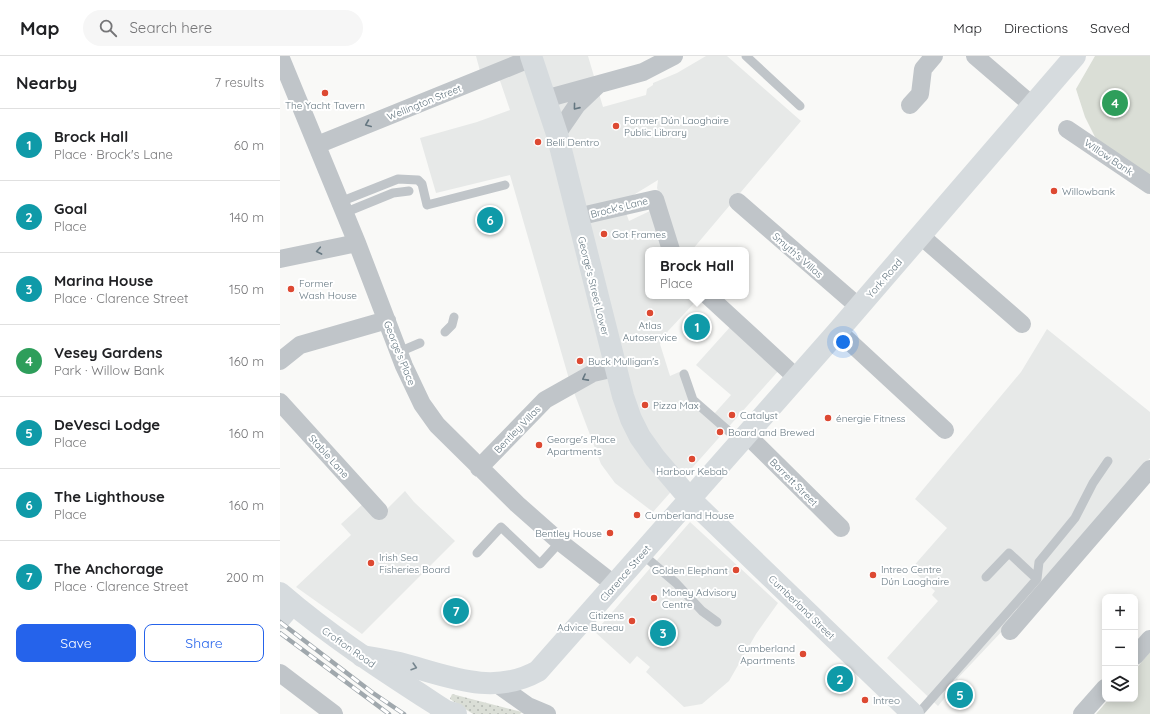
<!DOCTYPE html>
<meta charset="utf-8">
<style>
:root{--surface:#fff;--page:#f6f6f6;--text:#202124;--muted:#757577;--line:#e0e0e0;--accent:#2563eb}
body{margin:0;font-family:Quicksand,sans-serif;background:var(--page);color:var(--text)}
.controls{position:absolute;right:12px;bottom:12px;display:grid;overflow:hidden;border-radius:8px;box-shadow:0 2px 10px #0003}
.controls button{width:36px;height:36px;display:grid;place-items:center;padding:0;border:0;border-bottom:1px solid var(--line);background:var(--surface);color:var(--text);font:20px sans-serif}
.you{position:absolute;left:563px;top:286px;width:14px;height:14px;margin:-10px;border:3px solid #fff;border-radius:50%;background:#1a73e8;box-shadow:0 0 0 6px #1a73e833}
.badge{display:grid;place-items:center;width:26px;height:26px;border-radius:50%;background:var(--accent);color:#fff;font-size:13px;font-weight:700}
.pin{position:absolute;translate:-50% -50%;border:2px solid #fff;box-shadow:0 1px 4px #0006}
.popup{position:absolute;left:365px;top:191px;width:104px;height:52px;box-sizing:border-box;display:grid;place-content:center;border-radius:8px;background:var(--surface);filter:drop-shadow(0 1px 3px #0005);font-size:13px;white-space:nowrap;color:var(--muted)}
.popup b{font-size:15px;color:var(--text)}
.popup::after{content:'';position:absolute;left:50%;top:100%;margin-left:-8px;border:8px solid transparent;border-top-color:var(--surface)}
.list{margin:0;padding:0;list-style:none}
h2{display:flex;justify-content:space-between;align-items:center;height:52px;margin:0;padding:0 16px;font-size:17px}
h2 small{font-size:13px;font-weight:400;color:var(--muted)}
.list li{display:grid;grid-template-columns:26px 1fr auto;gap:12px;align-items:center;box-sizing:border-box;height:72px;padding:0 16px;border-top:1px solid var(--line)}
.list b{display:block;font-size:15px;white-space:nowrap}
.list p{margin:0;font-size:13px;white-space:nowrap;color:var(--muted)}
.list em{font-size:13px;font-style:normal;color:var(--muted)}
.actions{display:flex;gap:8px;padding:12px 16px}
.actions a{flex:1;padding:9px 0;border:1px solid var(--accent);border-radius:8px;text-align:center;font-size:14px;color:var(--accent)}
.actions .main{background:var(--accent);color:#fff}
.icon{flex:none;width:22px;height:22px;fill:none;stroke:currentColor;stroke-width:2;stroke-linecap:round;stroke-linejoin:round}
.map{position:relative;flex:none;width:870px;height:658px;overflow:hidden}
header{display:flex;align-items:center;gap:24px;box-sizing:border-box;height:56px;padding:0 20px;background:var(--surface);border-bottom:1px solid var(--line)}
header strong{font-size:19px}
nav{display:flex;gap:22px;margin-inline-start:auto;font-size:14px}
.search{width:280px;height:36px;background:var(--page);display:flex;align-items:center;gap:10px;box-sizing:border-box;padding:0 14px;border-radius:22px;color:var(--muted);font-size:15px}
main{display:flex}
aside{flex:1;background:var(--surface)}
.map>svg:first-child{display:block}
.built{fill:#e7e9e8}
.grass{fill:url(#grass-dots)}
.green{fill:#daded6}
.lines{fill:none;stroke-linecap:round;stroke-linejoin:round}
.lane{stroke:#c0c5c9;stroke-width:9}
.street{stroke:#c0c5c9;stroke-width:18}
.secondary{stroke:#d6dbde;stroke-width:22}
.highway{stroke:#d6dbde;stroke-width:22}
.rail-casing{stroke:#a0a8ad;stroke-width:4.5}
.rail{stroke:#fff;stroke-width:3;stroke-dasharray:9;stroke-linecap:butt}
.oneway{stroke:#657781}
.oneway2{stroke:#76868f}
.poi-dot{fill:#dd4932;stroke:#fff;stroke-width:1.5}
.labels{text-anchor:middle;stroke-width:4;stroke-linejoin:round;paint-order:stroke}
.street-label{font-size:10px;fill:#657781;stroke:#fff}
.poi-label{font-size:10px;fill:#657781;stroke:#fff;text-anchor:start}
</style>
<header>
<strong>Map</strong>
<div class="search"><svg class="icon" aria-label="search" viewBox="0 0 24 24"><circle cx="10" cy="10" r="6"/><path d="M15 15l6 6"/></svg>Search here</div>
<nav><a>Map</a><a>Directions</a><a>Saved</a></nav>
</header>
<main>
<aside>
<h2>Nearby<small>7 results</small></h2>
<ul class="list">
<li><span class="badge" style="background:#0f9aa8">1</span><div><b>Brock Hall</b><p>Place · Brock's Lane</p></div><em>60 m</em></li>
<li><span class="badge" style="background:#0f9aa8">2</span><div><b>Goal</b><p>Place</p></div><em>140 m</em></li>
<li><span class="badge" style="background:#0f9aa8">3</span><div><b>Marina House</b><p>Place · Clarence Street</p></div><em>150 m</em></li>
<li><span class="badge" style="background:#2e9e5b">4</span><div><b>Vesey Gardens</b><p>Park · Willow Bank</p></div><em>160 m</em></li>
<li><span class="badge" style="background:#0f9aa8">5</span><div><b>DeVesci Lodge</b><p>Place</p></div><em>160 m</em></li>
<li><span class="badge" style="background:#0f9aa8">6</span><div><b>The Lighthouse</b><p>Place</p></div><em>160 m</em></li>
<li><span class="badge" style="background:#0f9aa8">7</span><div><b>The Anchorage</b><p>Place · Clarence Street</p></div><em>200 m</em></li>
</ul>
<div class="actions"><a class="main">Save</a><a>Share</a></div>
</aside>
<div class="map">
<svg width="870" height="658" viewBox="0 0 870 658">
<defs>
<pattern id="grass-dots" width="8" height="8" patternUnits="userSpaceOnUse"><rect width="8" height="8" fill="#daded6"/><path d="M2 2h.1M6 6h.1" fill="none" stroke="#b4b9b3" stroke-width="1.8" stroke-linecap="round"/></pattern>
</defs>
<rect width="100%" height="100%" fill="#f9f9f7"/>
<path class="built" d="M196,0h112l15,51 43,-12 1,-6 6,-4v-2l24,-10 29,-17h21l74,65 -109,129h-13l-22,-62 1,-8 -36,22 7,19 23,-11 13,40h-17v46h49l2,2 -31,33 -8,13 10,32 16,-7 10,29 18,16 17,-19 -35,-30 35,-39 49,43 -127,143 -38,-29 -14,-19 -32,-85 -59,-204 -74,18 -16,-55 57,-16 33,-12 -13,-38 -17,-1z
M767,273l103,83v46l-144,169 -49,52 2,2 -21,25 -51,-48 51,-57 -6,-6 3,-4 -24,-22 36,-41 -32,-29 106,-127z
M125,435l9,11 41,39 -93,93 -66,-47 55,-52 -10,-11 23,-21 22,7z
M410,466l88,81 -22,31 -27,47 -27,23 -18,3 -38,-35 4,-5 -13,-11 -7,8 -35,-32z"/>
<path class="grass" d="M172,638l70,18 -2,2h-47l-23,-15z"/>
<path class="green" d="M815,0h55v121l-53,-36 -12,-24 -9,-28z
M870,596v62h-54l13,-15h26v-29z"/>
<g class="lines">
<path class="lane" d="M466,0l54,50
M60,146l58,-23 20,1 4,4 5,21 78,-20
M64,157l49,-20 16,-2
M165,276l7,-7 2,-8
M119,296l21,-9
M404,318l9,26 48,42
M197,497l24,-26 39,37 20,-22
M362,498l34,29 26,28 15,11
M757,523l2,-17 36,-44 18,-35 15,-22
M638,658l119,-135 -28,-26 -23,24"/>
<path class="street" d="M0,0l77,187 47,123 18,38 15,21 80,79 43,38 55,43
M695,0l57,49
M265,43l98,-27 31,-16
M630,49l10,-11 3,-25 11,-13
M787,73l83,56
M277,78l20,-29 21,-20
M37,89l215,-87
M458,146l121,105
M297,161l78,-18 16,51
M641,180l101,88
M0,203l77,-16
M428,240l89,82
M558,275l107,99
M0,305l20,-16 87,-25
M0,346l99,109
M467,379l94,93
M199,412l66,-68 48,-27 22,-5
M730,575l140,-162
M855,600l15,-17
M0,617l54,41
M217,628l31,22 19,8
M802,658l23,-26"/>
<path class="secondary" d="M251,0l26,78 66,262 8,23 9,18 15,21 35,41 223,215
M0,562l12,-14
M82,600c12,2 25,4 37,7 46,12 93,34 139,8l300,-340 237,-275"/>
<path class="highway" d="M0,537c52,45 109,81 166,118l10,3"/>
<defs>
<path id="rail" d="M0,566l93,71 31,21
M0,577l109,81"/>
</defs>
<use href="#rail" class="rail-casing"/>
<use href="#rail" class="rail"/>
</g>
<defs><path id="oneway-chevron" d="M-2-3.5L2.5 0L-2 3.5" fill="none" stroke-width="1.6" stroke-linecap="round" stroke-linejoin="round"/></defs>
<g class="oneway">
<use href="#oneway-chevron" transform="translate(296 51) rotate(129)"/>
<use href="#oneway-chevron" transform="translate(88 68) rotate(158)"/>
<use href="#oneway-chevron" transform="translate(39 195) rotate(169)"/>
<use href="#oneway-chevron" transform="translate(305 322) rotate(152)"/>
</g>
<use class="oneway2" href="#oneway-chevron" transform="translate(134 611) rotate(17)"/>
<g class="poi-dot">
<circle cx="45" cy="37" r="4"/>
<circle cx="336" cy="70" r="4"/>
<circle cx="258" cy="86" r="4"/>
<circle cx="774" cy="135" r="4"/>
<circle cx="324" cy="178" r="4"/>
<circle cx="11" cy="233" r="4"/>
<circle cx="370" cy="257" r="4"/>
<circle cx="300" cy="305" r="4"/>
<circle cx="365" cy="349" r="4"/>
<circle cx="452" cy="359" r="4"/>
<circle cx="548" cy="362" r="4"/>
<circle cx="440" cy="376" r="4"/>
<circle cx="259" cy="389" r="4"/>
<circle cx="412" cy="403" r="4"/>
<circle cx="357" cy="459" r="4"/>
<circle cx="330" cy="477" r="4"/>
<circle cx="91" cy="507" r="4"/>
<circle cx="456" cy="514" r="4"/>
<circle cx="593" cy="519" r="4"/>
<circle cx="374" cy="542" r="4"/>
<circle cx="352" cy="565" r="4"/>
<circle cx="523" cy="598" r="4"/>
<circle cx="585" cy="644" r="4"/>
</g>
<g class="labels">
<g class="street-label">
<text transform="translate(144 46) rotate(-22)" y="4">Wellington Street</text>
<text transform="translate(829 101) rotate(34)" y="4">Willow Bank</text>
<text transform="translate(339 151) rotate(-14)" y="4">Brock's Lane</text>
<text transform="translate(518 199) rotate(41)" y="4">Smyth's Villas</text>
<text transform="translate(604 222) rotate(-49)" y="4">York Road</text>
<text transform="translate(314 230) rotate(76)" y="4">George's Street Lower</text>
<text transform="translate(120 297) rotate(68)" y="4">George's Place</text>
<text transform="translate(237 373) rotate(-46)" y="4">Bentley Villas</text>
<text transform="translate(49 400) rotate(48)" y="4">Stable Lane</text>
<text transform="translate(514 426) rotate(45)" y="4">Barrett Street</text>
<text transform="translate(345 517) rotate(-49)" y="4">Clarence Street</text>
<text transform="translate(522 551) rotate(44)" y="4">Cumberland Street</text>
<text transform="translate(69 591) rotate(35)" y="4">Crofton Road</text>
</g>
<g class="poi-label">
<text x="45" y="53" text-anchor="middle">The Yacht Tavern</text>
<text x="344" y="68">Former Dún Laoghaire<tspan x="344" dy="12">Public Library</tspan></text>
<text x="266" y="90">Belli Dentro</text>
<text x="782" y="139">Willowbank</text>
<text x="332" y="182">Got Frames</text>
<text x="19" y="231">Former<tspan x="19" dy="12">Wash House</tspan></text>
<text x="370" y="273" text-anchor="middle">Atlas<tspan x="370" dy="12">Autoservice</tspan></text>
<text x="308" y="309">Buck Mulligan's</text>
<text x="373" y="353">Pizza Max</text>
<text x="460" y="363">Catalyst</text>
<text x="556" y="366">énergie Fitness</text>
<text x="448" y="380">Board and Brewed</text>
<text x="267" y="387">George's Place<tspan x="267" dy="12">Apartments</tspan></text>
<text x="412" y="419" text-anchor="middle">Harbour Kebab</text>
<text x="365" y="463">Cumberland House</text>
<text x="322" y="481" text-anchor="end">Bentley House</text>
<text x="99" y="505">Irish Sea<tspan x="99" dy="12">Fisheries Board</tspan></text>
<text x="601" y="517">Intreo Centre<tspan x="601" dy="12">Dún Laoghaire</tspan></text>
<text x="448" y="518" text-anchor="end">Golden Elephant</text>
<text x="382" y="540">Money Advisory<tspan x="382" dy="12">Centre</tspan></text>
<text x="344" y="563" text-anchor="end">Citizens<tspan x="344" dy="12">Advice Bureau</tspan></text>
<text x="515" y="596" text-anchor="end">Cumberland<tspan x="515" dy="12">Apartments</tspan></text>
<text x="593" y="648">Intreo</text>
</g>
</g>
</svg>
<div class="controls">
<button>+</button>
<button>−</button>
<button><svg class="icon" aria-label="layers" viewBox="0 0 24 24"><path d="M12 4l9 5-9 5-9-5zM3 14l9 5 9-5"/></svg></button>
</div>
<div class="you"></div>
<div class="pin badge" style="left:417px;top:271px;background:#0f9aa8">1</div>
<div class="popup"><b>Brock Hall</b>Place</div>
<div class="pin badge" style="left:560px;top:623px;background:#0f9aa8">2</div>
<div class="pin badge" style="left:383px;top:577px;background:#0f9aa8">3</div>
<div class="pin badge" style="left:835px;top:47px;background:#2e9e5b">4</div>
<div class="pin badge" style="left:680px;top:639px;background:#0f9aa8">5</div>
<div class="pin badge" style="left:210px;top:164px;background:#0f9aa8">6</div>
<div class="pin badge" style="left:176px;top:555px;background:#0f9aa8">7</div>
</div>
</main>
